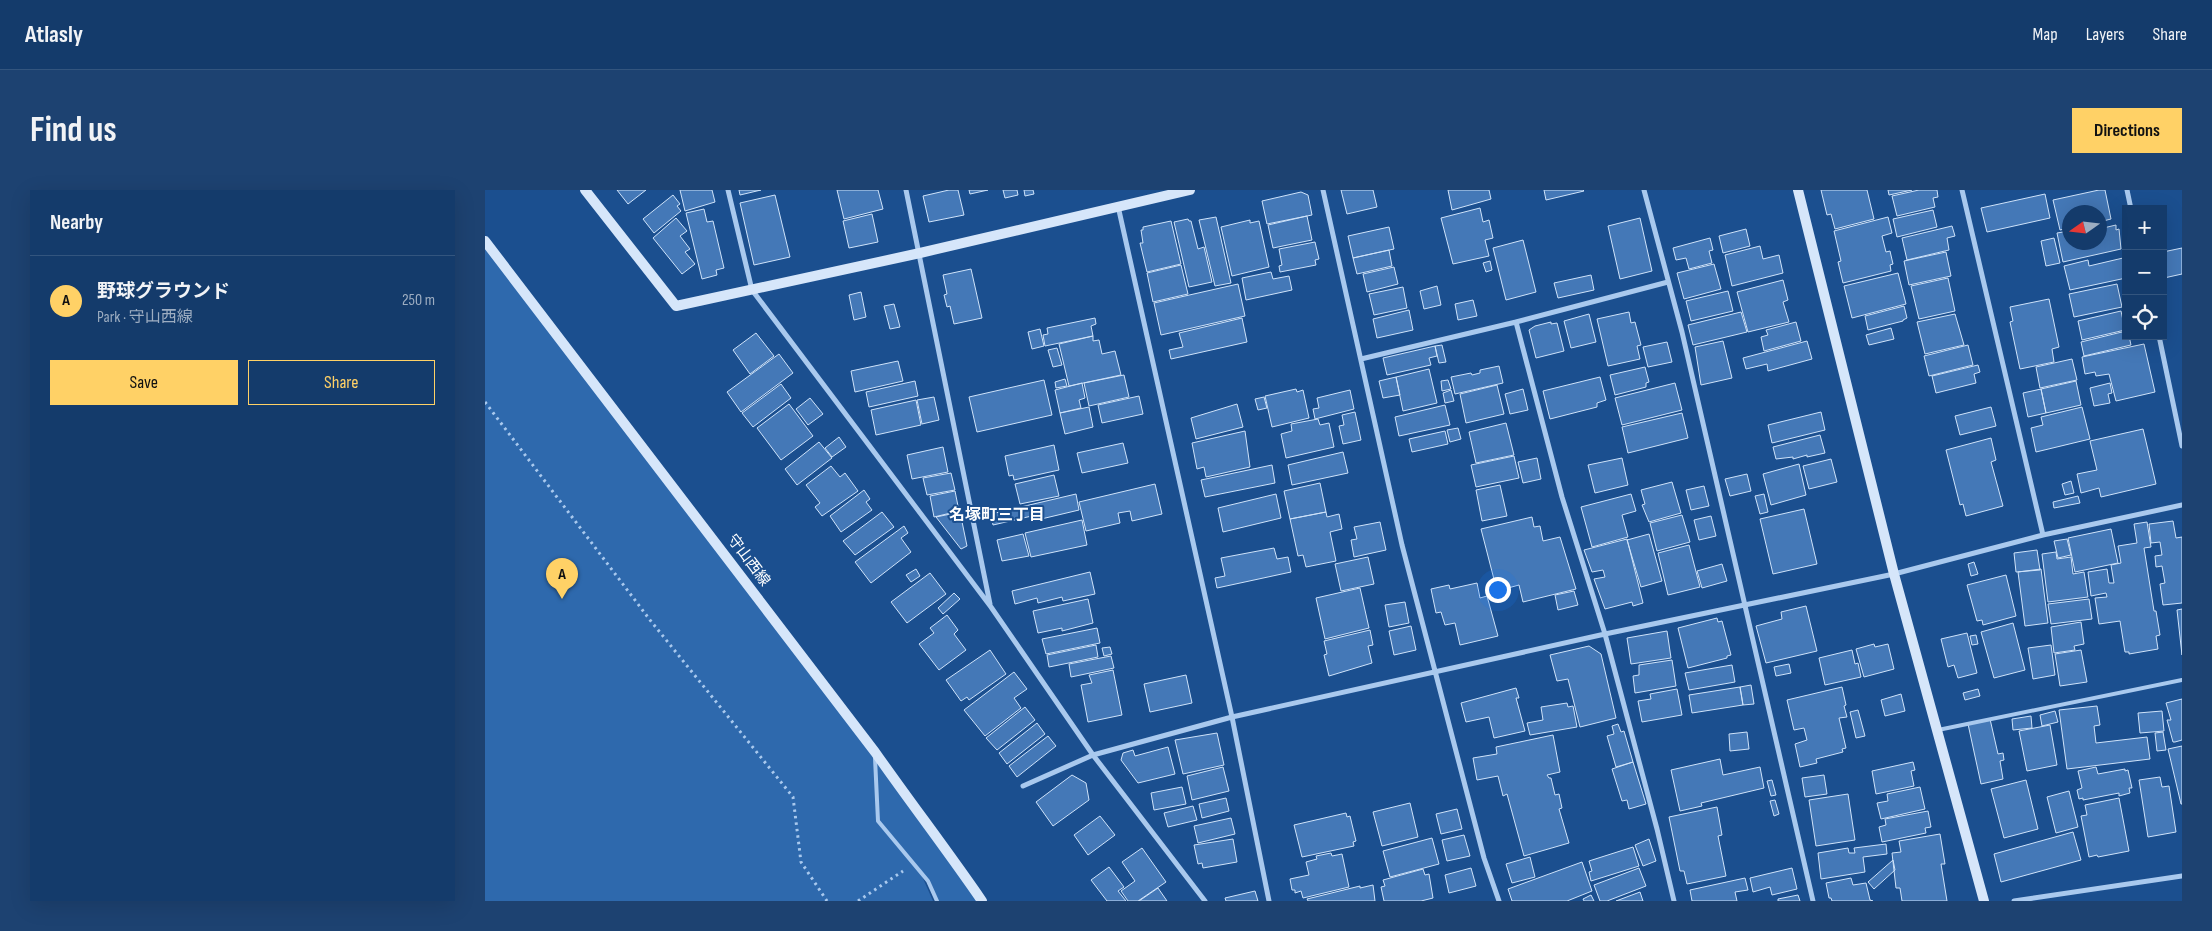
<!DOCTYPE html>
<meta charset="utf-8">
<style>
:root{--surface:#143b6b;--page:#1d4271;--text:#f1f3f6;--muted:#9dadc1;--line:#33557e;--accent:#ffd166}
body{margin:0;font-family:"Sofia Sans Condensed","Noto Sans JP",sans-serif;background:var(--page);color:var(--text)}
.controls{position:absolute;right:15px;top:15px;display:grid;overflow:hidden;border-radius:0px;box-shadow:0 5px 20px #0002}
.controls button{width:45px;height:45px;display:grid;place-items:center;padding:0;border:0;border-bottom:1px solid var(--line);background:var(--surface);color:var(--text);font:25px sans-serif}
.compass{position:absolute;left:1577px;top:15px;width:45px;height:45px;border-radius:50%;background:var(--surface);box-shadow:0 5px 20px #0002;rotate:256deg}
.you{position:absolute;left:1012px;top:399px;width:18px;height:18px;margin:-12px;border:4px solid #fff;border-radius:50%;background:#1a73e8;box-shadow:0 0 0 8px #1a73e833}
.badge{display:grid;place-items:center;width:32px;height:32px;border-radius:50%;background:var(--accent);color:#111;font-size:16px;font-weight:700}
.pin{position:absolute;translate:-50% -41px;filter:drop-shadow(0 1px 2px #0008)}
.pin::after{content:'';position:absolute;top:26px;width:18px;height:15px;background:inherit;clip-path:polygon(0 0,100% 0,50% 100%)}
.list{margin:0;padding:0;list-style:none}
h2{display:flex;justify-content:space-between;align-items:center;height:65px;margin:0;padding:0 20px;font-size:21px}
h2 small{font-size:16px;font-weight:400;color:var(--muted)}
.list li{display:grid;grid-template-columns:32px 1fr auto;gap:15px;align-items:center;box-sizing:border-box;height:90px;padding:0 20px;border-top:1px solid var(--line)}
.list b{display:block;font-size:19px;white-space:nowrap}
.list p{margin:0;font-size:16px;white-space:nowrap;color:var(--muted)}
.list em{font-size:16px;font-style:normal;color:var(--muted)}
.actions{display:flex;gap:10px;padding:15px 20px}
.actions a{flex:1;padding:11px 0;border:1px solid var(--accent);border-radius:0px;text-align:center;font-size:18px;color:var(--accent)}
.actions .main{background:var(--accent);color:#111}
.icon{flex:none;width:28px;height:28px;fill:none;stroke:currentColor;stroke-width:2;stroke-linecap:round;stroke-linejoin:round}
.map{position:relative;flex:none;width:1697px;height:711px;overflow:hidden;border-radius:0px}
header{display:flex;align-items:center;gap:30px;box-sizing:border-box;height:70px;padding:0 25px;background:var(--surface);border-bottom:1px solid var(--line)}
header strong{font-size:24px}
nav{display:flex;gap:28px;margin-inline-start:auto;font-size:18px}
.intro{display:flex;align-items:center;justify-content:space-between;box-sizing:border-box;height:120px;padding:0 30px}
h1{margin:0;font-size:35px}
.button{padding:12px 22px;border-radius:0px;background:var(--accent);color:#111;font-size:18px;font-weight:700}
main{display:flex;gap:30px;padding:0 30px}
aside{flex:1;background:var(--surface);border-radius:0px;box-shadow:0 5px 20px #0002}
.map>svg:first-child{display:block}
.green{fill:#2e69ad}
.building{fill:#4478b7;stroke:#cfe3fa}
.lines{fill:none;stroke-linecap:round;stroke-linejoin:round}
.path{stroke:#a9c9ee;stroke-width:3;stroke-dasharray:2.5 4;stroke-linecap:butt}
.lane{stroke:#a9c9ee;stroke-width:4}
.street{stroke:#a9c9ee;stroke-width:5}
.secondary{stroke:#d6e6fa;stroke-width:10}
.labels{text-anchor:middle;stroke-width:4;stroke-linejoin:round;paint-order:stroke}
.street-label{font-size:15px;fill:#fff;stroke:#1b4f8f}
.neighbourhood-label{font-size:16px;font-weight:bold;fill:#fff;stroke:#1b4f8f}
</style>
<header>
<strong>Atlasly</strong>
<nav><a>Map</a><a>Layers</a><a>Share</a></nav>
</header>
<div class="intro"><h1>Find us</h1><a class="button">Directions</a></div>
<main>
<aside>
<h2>Nearby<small></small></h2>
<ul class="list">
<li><span class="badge">A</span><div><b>野球グラウンド</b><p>Park · 守山西線</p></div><em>250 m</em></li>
</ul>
<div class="actions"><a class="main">Save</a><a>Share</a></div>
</aside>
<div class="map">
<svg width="1697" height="711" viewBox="0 0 1697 711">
<rect width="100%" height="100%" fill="#1b4f8f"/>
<path class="green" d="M0,51l497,660h-45l-9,-20 -7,-7 12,27h-448z"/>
<path class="building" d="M132,0h29l-18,14z
M195,0h32l3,12 -30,9z
M254,0h22l-21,5z
M352,0h41l5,19 -39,10z
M464,0h9l6,25 -35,7 -6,-26z
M484,0h19l-18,4z
M518,0h14l1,5 -13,3z
M539,0h9l1,4 -9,2z
M856,0h32l4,17 -30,7z
M963,0h41l2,9 -39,11z
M1059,0h39l1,1 -38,9z
M1336,0h46l7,29 -39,10 -4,-15 -4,1z
M1403,0h24l-23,5z
M1434,0h18l1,7 -5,1 2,9 -38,9 -5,-20z
M1614,0h6l6,29 -12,3v-10h-30v16l-9,2 -7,-30z
M816,2l7,3 4,20 -45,9 -5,-23z
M1560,4l5,24 -63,14 -6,-24z
M188,5l7,9 -3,2 4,5 -27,22 -11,-14z
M290,5l15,62 -36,8 -14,-62z
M995,18l3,14 6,-2 4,18 -8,2 4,16 -36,8 -12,-46z
M219,19l3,13 6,-1 11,47 -8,2 1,5 -15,4 -16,-66z
M1448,20l4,17 -40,10 -4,-18z
M387,24l6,28 -29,6 -6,-27z
M822,26l5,24 -39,8 -5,-23z
M731,27l15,66 -16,3 -16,-66z
M1403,27l4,16 -10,3 4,16 4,-1 3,13 -3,1 1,6 -48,12 -5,-21 3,-1 -7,-30z
M191,28l11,13 -7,5 10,13 -5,3 10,12 -13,10 -29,-36z
M1155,28l12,53 -32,8 -12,-53z
M703,29l1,2h2l7,28 6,-2 8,35 -23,5 -15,-65z
M765,30v3l9,-2 10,46 -37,9 -11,-49z
M686,31l10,43 -34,8 -7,-29h3l-2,-13h2v-3z
M1631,35v5l3,-1 2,20 -58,13 -6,-29 12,-2v11h30v-13z
M1467,36l3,10 -8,2 2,12 -42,10 -5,-22z
M904,37l5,22 -41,9 -5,-22z
M1261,39l4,17 -27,7 -4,-17z
M1225,48l3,12 -4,1 3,12 -23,6 -3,-11 -10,2 -3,-12z
M1569,48l6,25 -14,3 -5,-25z
M1038,50l13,52 -30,8 -13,-52z
M830,52l4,17 -4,1 1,5 -36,7 -1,-6 3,-1 -3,-16z
M1275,56l3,13 16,-4 4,18 -51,13 -7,-31z
M1697,58v26l-18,4 -1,-26z
M904,60l3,16 -35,8 -4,-16z
M1461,62l5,24 -42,9 -5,-24z
M1638,68v3l3,-1v18l-56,12 -6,-24 24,-6 1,6z
M1005,71l2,9 -6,2 -3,-9z
M1229,74l7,25 -37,10 -7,-26z
M696,75l7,29 -35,8 -6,-29z
M909,77l4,17 -31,8 -4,-18z
M486,79l11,49 -28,6 -4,-18 -3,1 -3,-12 3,-1 -4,-19z
M786,82l2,7 16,-3 3,14 -46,10 -4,-22z
M1413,83l8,31 -54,14 -8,-32z
M1106,85l3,15 -36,8 -4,-15z
M1463,88l7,33 -36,8 -8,-33z
M1298,90l5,20 -5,2 6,20 -41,10 -11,-40z
M753,94l7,32 -84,19 -7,-32z
M1632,94l5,23 -48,10 -5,-23z
M952,96l4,19 -17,4 -4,-18z
M918,97l4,21 -33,7 -5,-21z
M1243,101l5,20 -42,10 -5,-20z
M376,102l5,25 -12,3 -5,-25z
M1564,109l10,48 -7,2 2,13 -34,7 -10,-47 3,-1 -3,-14z
M988,110l4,16 -19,4 -3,-16z
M409,114l6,23 -10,2 -6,-23z
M1419,116l3,12 -4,2v1l-35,9 -3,-14z
M924,120l4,20 -36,8 -4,-19z
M1636,121l4,19 -43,10 -4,-19z
M1144,122l2,11 4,-1 6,23 -4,1 3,13 -32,7 -11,-47z
M1256,122l6,20 -54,13 -5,-20z
M1104,124l7,28 -25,6 -7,-27z
M1470,124l9,31 -39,9 -8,-32z
M610,128l1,6 -5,2 2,10 -48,10 -2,-11 5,-1 -1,-6z
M757,128l5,24 -76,17 -2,-9 14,-3 -4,-14z
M1066,132v2l6,-1 7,28 -28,7 -7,-28 6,-4z
M1311,132l5,19 -37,10 -3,-14 7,-2 -2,-5z
M1406,138l3,11 -25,6 -3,-10z
M555,139l4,17 -12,3 -4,-17z
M1641,141v5h3l2,9 -47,11 -3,-14z
M271,143l18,23 -24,18 -17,-24z
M608,146v5l6,-1 3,14 13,-3 6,24 -52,11 -10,-42z
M1238,151l9,37 -31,7 -6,-38z
M1322,151l5,18 -44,12 -1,-7 -21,5 -3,-11z
M1182,152l5,20 -24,5 -5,-20z
M1659,154l11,48 -39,9 -7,-27 -13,2 -1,-4 -10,2 -3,-17z
M957,155l4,17 -7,1 -4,-17z
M1483,155l5,20 -44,11 -5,-20z
M950,156l2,10 -8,2 2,7 -44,10 -4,-17z
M572,158l5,17 -9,2 -5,-17z
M294,164l14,19 -52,39 -14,-20z
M1587,169l5,21 -37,8 -4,-21z
M413,171l5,20 -48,11 -4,-21z
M1493,175l2,7 -6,2 2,9 -40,10 -4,-17z
M1014,176l4,17 -48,11 -4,-17 20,-4 1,2 8,-2v-3z
M1160,177l4,15 -3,1v4l-31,8 -5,-20z
M944,179l8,34 -34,8 -7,-34z
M639,185l5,22 -40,9 -5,-23z
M911,187l4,18 -17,3 -4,-17z
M1115,187l6,23 -9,3v4l-47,12 -7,-28z
M580,189l2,7 -11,2 -1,-6z
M559,190l8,35 -75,17 -8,-35z
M963,190l3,9 -9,2 -1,-10z
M430,191l3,15 -49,11 -3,-15z
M1591,191l5,24 -35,8 -5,-24z
M597,193l3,15 -6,2 2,8 -21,5 -5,-23z
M1190,193l7,27 -60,15 -7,-27z
M1625,193l2,10 -4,1 2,9 -16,3 -4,-18z
M296,194l10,14 -38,29 -11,-14z
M1012,195l7,29 -38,9 -6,-29z
M811,199l1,3 6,-2 6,28 -37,9 -7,-31z
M1038,199l5,21 -18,4 -5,-20z
M1556,199l5,24 -18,4 -5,-24z
M865,200l4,19 -39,10 -2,-10 6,-1 -2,-10z
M966,200l3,11 -9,2 -2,-10z
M654,206l4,18 -41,9 -4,-18z
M449,207l5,23 -17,4 -5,-24z
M779,207l3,11 -9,2 -3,-11z
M325,208l13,16 -15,11 -12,-16z
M431,210l5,25 -45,10 -5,-25z
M304,214l24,32 -32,24 -24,-32z
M752,214l6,23 -47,12 -5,-21z
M960,215l5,20 -51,11 -4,-19z
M604,217l4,20 -28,7 -5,-21z
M1506,217l5,19 -36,9 -5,-19z
M1597,217l8,32 -54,13 -5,-24 12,-3 -2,-8z
M870,222l6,28 -18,4 -4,-18 5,-1 -2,-10z
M1336,222l4,18 -53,13 -4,-18z
M1197,223l6,25 -60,15 -6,-26z
M833,229l2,6 9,-2 5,24 -48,11 -5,-24 11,-3 -1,-7z
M1021,233l8,32 -38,8 -7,-31z
M973,238l3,11 -11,3 -3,-12z
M1658,239l13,55 -55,13 -2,-9 -18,5 -4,-19 20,-4 -7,-29z
M760,241l5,36 -44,10 -2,-10 -7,2 -5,-26z
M960,241l3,13 -36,8 -3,-13z
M1335,245l5,18 -18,4v-2l-14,4v-2l-17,2 -3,-12z
M354,247l7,10 -14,10 -7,-9z
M1506,248l5,22 -5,2 12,44 -37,10 -3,-12 -3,1 -14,-55z
M334,252l13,16 -35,27 -12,-16z
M638,253l5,20 -46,10 -5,-20z
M569,255l5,25 -45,10 -1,-5 -4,1 -4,-20z
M458,257l5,25 -36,7 -5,-24z
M858,262l5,21 -56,12 -4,-20z
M1029,266l5,22 -43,9 -5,-22z
M1052,268l4,21 -18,4 -5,-21z
M1137,268l6,27 -33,8 -7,-28z
M1346,269l6,23 -28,7 -6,-23z
M1314,274l7,31 -35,10 -8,-31z
M787,275l3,18 -70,14 -4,-17z
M346,276l9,11 5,-4 13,18 -36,25 -7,-9 5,-4 -14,-18z
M466,283l4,17 -28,5 -4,-17z
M1262,284l4,17 -21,5 -5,-17z
M569,285l5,21 -39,8 -5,-20z
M1586,291l3,12 -9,2 -3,-11z
M1187,292l9,31 -32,9 -7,-17 3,-1 -4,-14z
M835,293l6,29 -36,7 -6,-28z
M670,294l7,30 -30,7 -2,-10 -12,2 2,10 -34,8 -7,-29z
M1015,295l7,31 -25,5 -6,-31z
M1219,296l5,20 -18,4 -5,-20z
M379,300l6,9 -4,3 6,8 -31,22 -11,-16z
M470,301l4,20 -25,6 -4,-21z
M591,304l3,16 -42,10 -1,-5 -43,10 -2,-11z
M791,304l5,24 -58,14 -5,-24z
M1146,304l5,17 -14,4 6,22 -36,10 -11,-40z
M1279,304l4,18 -8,2 -5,-18z
M1593,306l2,7 -26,5 -1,-6z
M1319,319l13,55 -44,10 -13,-55z
M397,322l12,15 -39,28 -12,-14z
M475,322l7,34 -6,3 -25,-32z
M841,322l1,5 12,-3 3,15 -12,3 6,29 -30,6 -3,-12 -5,1 -8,-37z
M1197,325l8,27 -33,9 -7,-28z
M1226,326l5,20 -17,4 -5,-20z
M1047,327l2,10 6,-1 3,15 17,-4 16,52 -53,13 -4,-17 -22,6 -16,-62z
M597,330l5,25 -56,12 -6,-24z
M1688,331l3,17 6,-1v66l-19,2 -3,-21 5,-1 -3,-17 -6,1 -1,-11 7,-1 -2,-13 -9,1 -2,-19z
M895,332l6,28 -32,7 -3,-17 6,-1 -3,-12z
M1662,332l4,25 -7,1 10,63h2l4,24 -4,1 2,13 -29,5v-2h-4l-5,-31 -21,3 -4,-26 12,-1 -1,-4 -15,3 -3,-24 19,-3 2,14h5l-3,-18 10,-2 -3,-17 19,-3 -3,-19z
M419,336l4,7 -7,5 10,14 -40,31 -16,-21z
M1626,339l7,34 -43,9 -7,-34z
M538,344l6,22 -27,5 -5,-21z
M1164,344l13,47 -21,6 -14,-47z
M1142,349l16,64 -10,3 -1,-4 -27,7 -11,-30 11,-2 -2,-7 -11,2 -8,-22z
M1582,349l4,16 -13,3 -4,-17z
M1204,355l11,42 -32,8 -10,-42z
M789,358l3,11 11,-2 3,15 -74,16 -2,-10 10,-2 -4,-18z
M1552,360l3,20 -24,2 -2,-19z
M1571,362l1,7 14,-2 2,17 11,-2 4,25 -40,5 -6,-48z
M883,367l6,27 -33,7 -6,-27z
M1489,372l4,12 -7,2 -3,-12z
M1237,374l5,17 -25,7 -5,-17z
M431,379l4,7 -9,6 -5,-7z
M1556,379l7,54 -23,3 -7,-54z
M605,382l5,22 -32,7 -1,-4 -24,6 -1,-5 -22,6 -3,-13z
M445,383l16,21 -39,29 -16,-21z
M1521,385l10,41 -33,9 -1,-5 -5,1 -10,-36z
M992,393l3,15 7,-2 11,40 -38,9 -5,-22 -10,2 -4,-13 -5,1 -5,-24 18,-4 1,4z
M875,398l9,40 -44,11 -9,-41z
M1089,401l4,14 -20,5 -3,-15z
M469,403l6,6 -17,15 -5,-6z
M603,409l5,24 -31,8v-3l-24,5 -5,-22z
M1604,409l3,20 -41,5 -3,-20z
M920,412l4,21 -20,4 -4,-22z
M1321,416l11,45 -51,12 -10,-37 26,-7 -1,-7z
M1697,419v46l-5,-45z
M462,425l11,15 -4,4 12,16 -27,20 -20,-26 15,-11 -4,-5z
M1232,428l1,4 4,-1 9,34 -4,1v2l-39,10 -10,-40z
M1596,432l3,22 -10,2 1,4 -21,3 -3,-26z
M1528,433l12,47 -31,8 -13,-46z
M926,436l5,24 -22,5 -5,-24z
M612,438l3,15 -54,11 -4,-15z
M885,440l3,15 -5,1 4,17 -43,13 -5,-21 3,-1 -3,-13z
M1182,441l4,27 -40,6 -4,-26z
M1482,443l10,40 -19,5 -4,-13 -6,2 -7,-28z
M1491,445l2,9 -6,1 -2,-9z
M1389,454l1,3 13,-3 6,25 -30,8 -8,-28z
M611,455l2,12 -49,10 -2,-12z
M1566,455l4,30 -22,4 -5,-31z
M1104,456l12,8 15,64 -36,9 -12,-48 -11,2 -7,-26z
M625,457l2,7 -8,2 -2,-8z
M505,460l16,24 -37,26 -2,-3 -6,4 -15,-21z
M1367,460l3,14 3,-1 3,14 -36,8 -6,-27z
M1596,460l6,32 -27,4 -5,-32z
M626,466l3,12 -43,9 -2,-13z
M1187,470l4,26 -41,7 -2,-17 6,-1v-10z
M1304,474l2,9 -15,3 -2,-9z
M1247,475l3,17 -46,8 -4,-17z
M628,480l9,45 -34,7 -7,-37 11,-2 -3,-8z
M529,482l13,17 -13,9 7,10 -36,28 -21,-26z
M701,485l6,28 -42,9 -6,-28z
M1266,495l3,19 -11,1 -3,-18z
M1255,497l3,18 -51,8 -3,-18z
M1357,497l4,18 -2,1 3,11 -8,1 7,30 -4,1 1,3 -27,7 1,4 -17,4 -5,-23 12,-4 -3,-12 -10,2 -7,-30z
M1031,498l3,10h-3l9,33 -31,7 -5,-21 -23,5 -5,-19z
M1192,499l5,26 -40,7 -4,-21 13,-2 -1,-5z
M1493,499l2,7 -15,4 -2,-7z
M1416,504l4,17 -20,5 -4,-16z
M1697,509v41l-7,2h-2l-6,-22h4l-5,-17z
M1082,513l1,4 5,-1 4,21 -47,8 -3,-12 16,-3 -2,-13z
M1612,516l3,19 -6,1 2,17 51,-6 3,22 -83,10 -8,-59z
M540,517l10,13 -38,30 -11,-12z
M1373,520l7,26 -9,2 -6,-26z
M1570,521l3,11 -16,4 -2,-11z
M1677,521l2,20 -24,2 -2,-20z
M1546,526l1,12 -19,2 -1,-11z
M1505,529l8,35 5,-1 1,7 -4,1 3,18 -22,5 -13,-60z
M552,533l8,11 -38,30 -8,-11z
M1133,534l3,8 3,-1 9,31 -17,5 -9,-31 7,-2 -2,-8z
M1565,535l7,40 -30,6 -8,-40z
M1262,542l2,17 -19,2 -1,-17z
M1678,542l3,18 -9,1 -2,-18z
M732,543l7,32 -41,9 -8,-34z
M1068,545l7,37 -13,3 2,3h2l4,17 4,-1 3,14 -3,1 10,34 -45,13 -17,-62 -4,2 -5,-20 -21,4 -4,-22 24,-4 -1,-7z
M563,546l8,10 -39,31 -8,-11z
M1697,556v58h-1l-13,-55z
M683,557l7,27 -37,9 -17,-23 2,-7 10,-3 2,6z
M1235,569l3,16 37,-8 4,21 -63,15 1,3 -22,5 -9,-41z
M1148,572l13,42 -17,5 -2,-9 -5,1 -10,-32z
M1428,572l2,8 -4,1 3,15 -38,8 -4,-23z
M738,577l6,24 -37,9 -5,-24z
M1611,577l2,7 27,-5v2l3,-1 4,18h-3l1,5 -11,3v-3l-36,7v-2l-4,1 -2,-9 5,-2 -4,-17z
M587,585l14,8 3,17 -36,26 -17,-24z
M1339,585l3,19 -22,3 -3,-19z
M1675,587l2,10 7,-1 7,46 -28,5 -9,-57z
M1287,590l4,15 -5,1 -4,-15z
M1541,590l12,49 -34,9 -13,-49z
M697,597l4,17 -32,6 -3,-17z
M1435,597l5,22 -44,10 -4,-16 11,-2 -1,-7z
M1584,601l9,36 -22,6 -9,-36z
M1363,604l7,46 -39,6 -7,-46z
M741,608l3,13 -27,7 -3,-14z
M1634,608l10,53 -31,6 -1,-2 -8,2 -8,-41 6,-1 -2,-10z
M1290,610l4,14 -5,2 -4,-15z
M925,613l8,34 -36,9 -9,-34z
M708,616l4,14 -29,7 -4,-14z
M1232,617l5,28 -4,1 8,40 -39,8 -3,-13h-4l-11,-54z
M972,619l5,20 -21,5 -5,-20z
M1443,621l3,16 -6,1 1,5 -44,9 -3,-15 7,-2 -1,-6z
M861,623l1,4 3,-1 6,25 -3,1 1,4 -52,11 -8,-32z
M615,626l15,19 -27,20 -14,-20z
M746,628l4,16 -37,9 -4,-17z
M1588,642l8,28 -80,22 -7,-28z
M1455,644l5,30h-4l6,37h-45l-2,-13h-4l-4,-35 9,-1 -2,-11z
M979,645l6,21 -23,5 -5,-21z
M947,648l7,26 -49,13 -7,-26z
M748,649l4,23 -34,6 -1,-5 -4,1 -4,-19z
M1164,649l7,22 -13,5 -8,-21z
M1401,654l1,10 -24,3 2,15 -44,7 -3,-26 30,-5 1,5h6l-1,-5z
M1148,657l6,19 -48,15 -2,-9 3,-1 -3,-10z
M657,658l24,34 -28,19h-10l-7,-10 14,-10 -13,-19z
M846,663l1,3 10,-2 7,33 -46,11 -2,-7 -6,2v-3h-3l-2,-11 19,-4 -3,-13 11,-3 -1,-3z
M1045,667l5,20 -23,6 -6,-19z
M1408,670l2,10 -21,19 -6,-7z
M1097,672l10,29 -25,10h-55l-4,-12z
M624,677l15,20 -6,4 8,10h-19l-16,-21z
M986,678l5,18 -27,7 -4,-18z
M1154,678l7,18 -39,15h-7l-6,-16z
M1307,678l5,21 -25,6 -2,-8 -17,5 -3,-14z
M938,679l2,6 4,-1 4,24 -12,3h-37l-3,-14 4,-1 -2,-6z
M1260,688l3,12 -13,2 2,9h-45l-2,-11z
M1366,688l2,7 13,-2 4,17 3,1h-41l-1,-3h-2l-3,-15z
M888,695l2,16h-67l-1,-2 53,-13v2z
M673,698l9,13h-28z
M770,701l3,10h-32l-1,-3z
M1155,702l3,9h-27z
M1106,705l3,6h-10l-1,-2z
M1313,705l2,6h-22v-2z"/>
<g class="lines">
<path class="path" d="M0,212l165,218 143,177 8,65 26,39
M373,711l45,-30"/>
<path class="lane" d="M1453,540l244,-50
M390,568l3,63 50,60 9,20"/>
<path class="street" d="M243,0l24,100 239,317 102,148 112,146
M421,0l84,414
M838,0l79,355 82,313 15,43
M1159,0l38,142 131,569
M1477,0l81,345
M1642,0l4,19
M633,16l114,511 37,184
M1031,132l46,175 43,137 52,195 17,72
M1674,146l23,110
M876,169l155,-37 152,-40
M538,596l70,-31 139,-38 373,-83 289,-60 149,-39 139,-30
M1529,711l168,-25"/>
<path class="secondary" d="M100,0l91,116 244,-53 270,-63
M1313,0l96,384 90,327
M0,51l390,511c35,50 72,98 107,149"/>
</g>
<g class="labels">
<g class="street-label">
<text transform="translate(264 370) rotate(53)" y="5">守山西線</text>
</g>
<g class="neighbourhood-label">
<text x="512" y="330">名塚町三丁目</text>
</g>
</g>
</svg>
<div class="controls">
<button>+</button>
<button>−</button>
<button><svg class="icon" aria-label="locate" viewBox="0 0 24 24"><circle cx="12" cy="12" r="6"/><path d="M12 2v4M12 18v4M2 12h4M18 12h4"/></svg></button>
</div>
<svg class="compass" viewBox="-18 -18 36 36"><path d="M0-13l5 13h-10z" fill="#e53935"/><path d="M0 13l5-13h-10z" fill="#9dadc1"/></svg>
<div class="you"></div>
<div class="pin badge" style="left:77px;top:409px">A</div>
</div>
</main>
